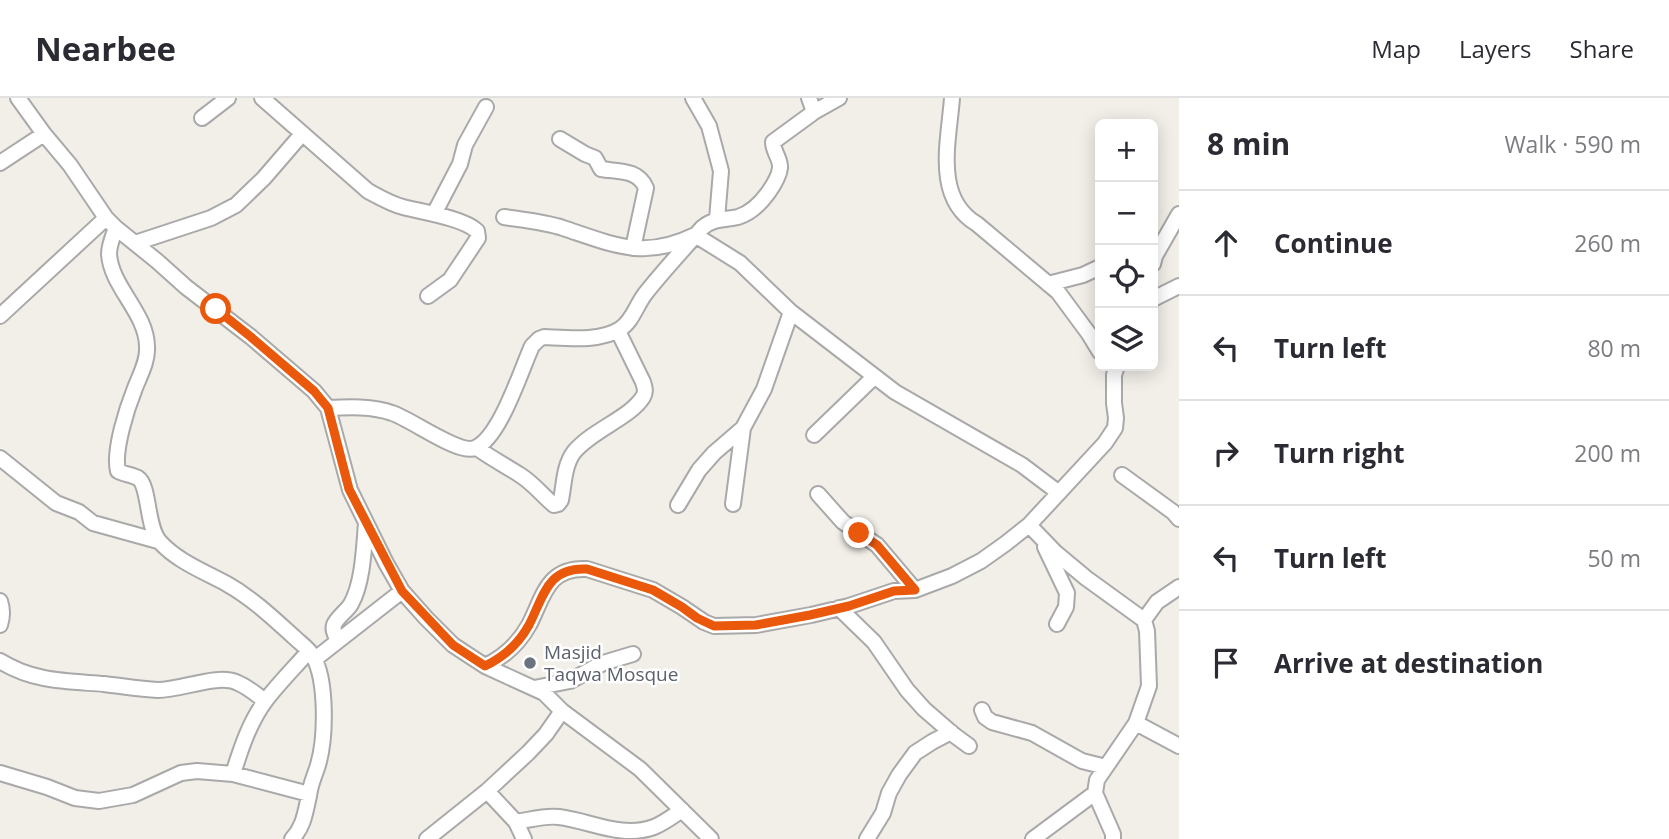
<!DOCTYPE html>
<meta charset="utf-8">
<style>
:root{--surface:#fff;--page:#f7f7f7;--text:#2b2b33;--muted:#7c7c81;--line:#e1e1e2}
body{margin:0;font-family:"Open Sans",sans-serif;background:var(--page);color:var(--text)}
.controls{position:absolute;right:21px;top:21px;display:grid;overflow:hidden;border-radius:10px;box-shadow:0 4px 18px #0003}
.controls button{width:63px;height:63px;display:grid;place-items:center;padding:0;border:0;border-bottom:2px solid var(--line);background:var(--surface);color:var(--text);font:35px sans-serif}
.stop{position:absolute;width:21px;height:21px;margin:-16px;border:5px solid #ea580c;border-radius:50%;background:#fff}
.stop.end{background:#ea580c;border-color:#fff;box-shadow:0 2px 7px #0008}
.list{margin:0;padding:0;list-style:none}
h2{display:flex;justify-content:space-between;align-items:center;height:91px;margin:0;padding:0 28px;font-size:30px}
h2 small{font-size:23px;font-weight:400;color:var(--muted)}
.list li{display:grid;grid-template-columns:46px 1fr auto;gap:21px;align-items:center;box-sizing:border-box;height:105px;padding:0 28px;border-top:2px solid var(--line)}
.list b{display:block;font-size:26px;white-space:nowrap}
.list em{font-size:23px;font-style:normal;color:var(--muted)}
.icon{flex:none;width:38px;height:38px;fill:none;stroke:currentColor;stroke-width:2;stroke-linecap:round;stroke-linejoin:round}
.map{position:relative;flex:none;width:1179px;height:741px;overflow:hidden}
header{display:flex;align-items:center;gap:42px;box-sizing:border-box;height:98px;padding:0 35px;background:var(--surface);border-bottom:2px solid var(--line)}
header strong{font-size:33px}
nav{display:flex;gap:38px;margin-inline-start:auto;font-size:24px}
main{display:flex}
aside{flex:1;background:var(--surface)}
.map>svg:first-child{display:block}
.lines{fill:none;stroke-linecap:round;stroke-linejoin:round}
.street-casing{stroke:#a9a9a9;stroke-width:18}
.street{stroke:#fff;stroke-width:14}
.route{stroke:#ea580c;stroke-width:9}
.worship-dot{fill:#6b7280;stroke:#fff;stroke-width:2.5}
.labels{text-anchor:middle;stroke-width:5;stroke-linejoin:round;paint-order:stroke}
.worship-label{font-size:19px;fill:#5b616d;stroke:#fff;text-anchor:start}
</style>
<header>
<strong>Nearbee</strong>
<nav><a>Map</a><a>Layers</a><a>Share</a></nav>
</header>
<main>
<div class="map">
<svg width="1179" height="741" viewBox="0 0 1179 741">
<rect width="100%" height="100%" fill="#f2efe9"/>
<g class="lines">
<defs>
<path id="street" d="M18,0l26,36 26,31 36,53 10,10 41,33 29,26 65,50 63,54 14,17 22,82 36,73 16,28 24,27 27,27 32,21 59,27 18,18 78,58 71,70
M262,0l106,93c11,6 23,13 35,16 19,5 60,11 74,24l1,7 -28,42 -22,16
M693,0l16,28 12,45 -4,48
M809,0l5,14
M952,0c-3,42 -19,100 25,126l81,68 31,42 11,18
M202,20l26,-20
M560,41l25,15 10,4 6,11c18,3 37,0 45,19l-13,60
M0,65l44,-29
M434,116l26,-50 5,-19 21,-38
M504,119c20,3 41,5 59,11 51,17 81,32 132,7l45,28 51,49 104,80 127,73 37,28
M116,130c-3,8 -7,17 -7,26 2,33 38,59 38,93 1,14 -7,28 -12,41 -8,20 -22,63 -17,83 6,3 14,4 20,7 12,8 8,49 22,64 17,19 45,30 67,42 25,14 46,34 67,53 6,6 14,11 19,19 14,24 13,82 5,109 -3,10 -8,20 -9,31 -4,17 -5,30 -17,43
M135,145l76,-25 25,-13 28,-27 38,-44
M1153,166l2,-8 24,-42
M1048,186l35,-9 17,-8
M1153,201l26,-13
M0,218l106,-98
M328,310c20,-1 45,-2 64,5 19,6 67,42 83,35 25,-10 46,-78 57,-102l7,-7 5,-2c23,1 56,5 76,-8 12,-7 16,-23 25,-35 18,-23 38,-44 57,-66 11,-10 22,-8 36,-11 13,-4 22,-13 30,-24 5,-7 11,-16 12,-25 1,-9 -7,-16 -7,-26l41,-30 25,-14
M814,337l60,-58
M477,350c14,10 29,18 43,27 13,8 22,20 34,30l4,-1 3,-4c3,-15 3,-35 13,-48 18,-22 56,-34 69,-55 3,-5 2,-9 0,-15l-25,-51
M0,360l56,45 23,9 14,11 65,18
M1122,377l51,37 6,7
M818,396l25,28 34,23 38,45
M733,406l10,-76 21,-39 27,-77
M678,407l21,-35 15,-17 29,-25
M1029,427l27,28 30,25 58,42
M1045,449l22,46 -1,14 -9,17
M0,503c3,9 3,15 0,24
M839,510l35,34 33,48 17,19 30,26 15,11
M338,543c-2,-5 -6,-10 -4,-16 3,-8 13,-14 17,-21 12,-21 13,-57 15,-81
M315,561l87,-68
M0,563c34,21 66,20 104,23 18,2 36,5 54,6 24,0 60,-17 80,-7 10,4 19,12 27,18
M485,568c19,-9 34,-23 44,-41 15,-29 18,-58 58,-56l66,21 29,17 22,15 10,4 42,-1 55,-10 38,-9 45,-15 21,-1 37,-14 29,-15 24,-17 24,-19 76,-82 10,-15 1,-10 -2,-15v-28l3,-9
M534,590l36,-7 33,-18 30,-9
M982,612l3,7 7,5 40,11 50,28 24,6
M1136,625l43,23
M0,675l47,14 28,11 24,3 34,-6 48,-22 16,-2 36,3 76,20
M233,676c8,-26 17,-53 33,-74 13,-17 29,-33 43,-49
M487,693l29,31 8,17
M516,724c14,-2 29,-7 43,-5 32,4 63,22 95,10 10,-4 19,-11 28,-17
M427,741l60,-48 41,-38 18,-19 16,-23
M867,741l16,-26 6,-20 10,-18 16,-22 17,-11 19,-10
M1033,741l62,-46
M1113,741v-5l-18,-41 2,-13 39,-57 13,-37 -2,-55 -3,-11 13,-18 22,-15"/>
</defs>
<use href="#street" class="street-casing"/>
<use href="#street" class="street"/>
</g>
<g class="lines">
<path class="route" d="M216,211l35,28 63,54 14,17 21,81 53,102 51,54 32,21c19,-9 34,-23 44,-41 15,-29 18,-58 58,-56l66,21 29,17 15,11 17,8 42,-1 54,-10 39,-9 45,-15 21,-1 -38,-45 -18,-12"/>
</g>
<circle class="worship-dot" cx="530" cy="565" r="7"/>
<g class="labels">
<g class="worship-label">
<text x="544" y="561">Masjid<tspan x="544" dy="22">Taqwa Mosque</tspan></text>
</g>
</g>
</svg>
<div class="controls">
<button>+</button>
<button>−</button>
<button><svg class="icon" aria-label="locate" viewBox="0 0 24 24"><circle cx="12" cy="12" r="6"/><path d="M12 2v4M12 18v4M2 12h4M18 12h4"/></svg></button>
<button><svg class="icon" aria-label="layers" viewBox="0 0 24 24"><path d="M12 4l9 5-9 5-9-5zM3 14l9 5 9-5"/></svg></button>
</div>
<div class="stop" style="left:216px;top:211px"></div>
<div class="stop end" style="left:859px;top:435px"></div>
</div>
<aside>
<h2>8 min<small>Walk · 590 m</small></h2>
<ul class="list">
<li><svg class="icon" aria-label="ahead" viewBox="0 0 24 24"><path d="M12 20V5M6 11l6-6 6 6"/></svg><div><b>Continue</b></div><em>260 m</em></li>
<li><svg class="icon" aria-label="left" viewBox="0 0 24 24"><path d="M17 20v-9H6M10 6l-5 5 5 5"/></svg><div><b>Turn left</b></div><em>80 m</em></li>
<li><svg class="icon" aria-label="right" viewBox="0 0 24 24"><path d="M7 20v-9h11M14 6l5 5-5 5"/></svg><div><b>Turn right</b></div><em>200 m</em></li>
<li><svg class="icon" aria-label="left" viewBox="0 0 24 24"><path d="M17 20v-9H6M10 6l-5 5 5 5"/></svg><div><b>Turn left</b></div><em>50 m</em></li>
<li><svg class="icon" aria-label="arrive" viewBox="0 0 24 24"><path d="M6 21V4h12l-3 4 3 4H6"/></svg><div><b>Arrive at destination</b></div></li>
</ul>
</aside>
</main>
